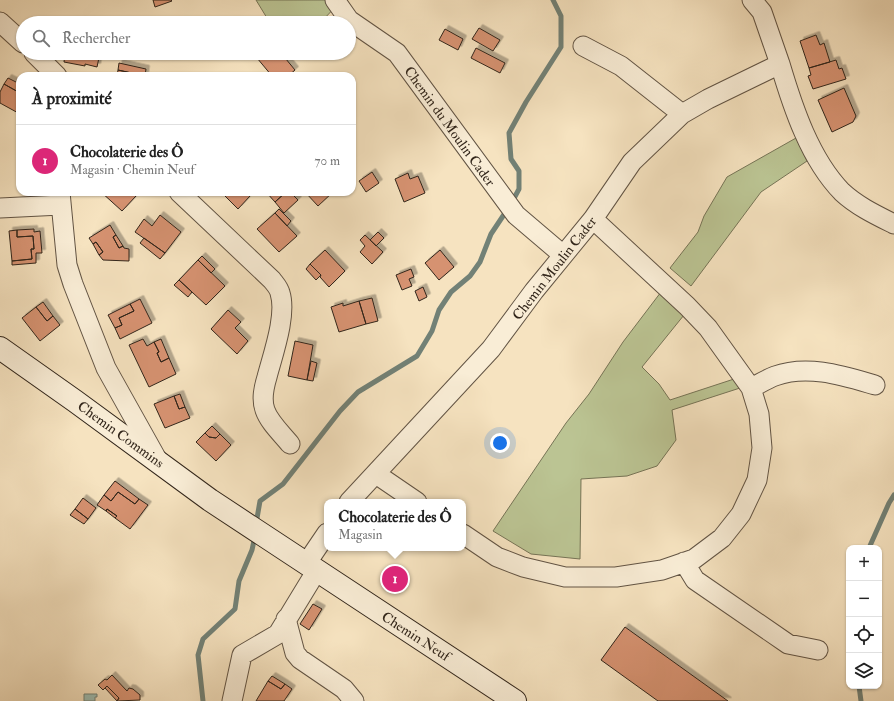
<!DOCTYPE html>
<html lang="fr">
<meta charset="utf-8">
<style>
:root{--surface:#fff;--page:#f6f6f6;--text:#222;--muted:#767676;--line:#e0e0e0;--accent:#db2777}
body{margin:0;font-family:"IM FELL Double Pica",serif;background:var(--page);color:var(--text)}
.controls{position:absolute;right:12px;bottom:12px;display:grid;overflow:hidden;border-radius:8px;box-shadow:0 1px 3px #0004}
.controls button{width:36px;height:36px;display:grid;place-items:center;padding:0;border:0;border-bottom:1px solid var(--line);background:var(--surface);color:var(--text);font:20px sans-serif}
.you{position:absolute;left:500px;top:443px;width:14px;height:14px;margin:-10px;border:3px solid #fff;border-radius:50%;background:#1a73e8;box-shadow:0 0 0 6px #1a73e833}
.badge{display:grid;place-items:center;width:26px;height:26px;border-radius:50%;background:var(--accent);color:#fff;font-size:13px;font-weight:700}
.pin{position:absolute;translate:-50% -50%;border:2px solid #fff;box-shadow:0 1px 4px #0006}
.popup{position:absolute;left:324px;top:499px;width:142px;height:52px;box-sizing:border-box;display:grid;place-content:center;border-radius:8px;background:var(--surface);filter:drop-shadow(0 1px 3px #0005);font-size:13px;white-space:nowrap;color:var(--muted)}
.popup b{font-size:15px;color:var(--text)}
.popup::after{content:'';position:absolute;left:50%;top:100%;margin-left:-8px;border:8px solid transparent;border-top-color:var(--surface)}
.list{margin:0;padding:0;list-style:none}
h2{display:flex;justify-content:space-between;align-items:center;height:52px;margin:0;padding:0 16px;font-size:17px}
h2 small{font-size:13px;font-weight:400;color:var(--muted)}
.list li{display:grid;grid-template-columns:26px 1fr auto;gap:12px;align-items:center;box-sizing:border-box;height:72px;padding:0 16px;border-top:1px solid var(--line)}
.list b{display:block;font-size:15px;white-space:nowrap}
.list p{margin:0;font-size:13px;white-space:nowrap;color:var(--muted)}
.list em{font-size:13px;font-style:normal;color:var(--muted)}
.icon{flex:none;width:22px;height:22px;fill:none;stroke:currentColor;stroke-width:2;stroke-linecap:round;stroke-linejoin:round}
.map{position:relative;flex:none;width:894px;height:701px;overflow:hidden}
.search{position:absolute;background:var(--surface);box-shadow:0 1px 3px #0004;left:16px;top:16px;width:340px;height:44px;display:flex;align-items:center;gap:10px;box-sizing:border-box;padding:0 14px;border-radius:22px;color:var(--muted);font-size:15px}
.panel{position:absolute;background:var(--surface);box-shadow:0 1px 3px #0004;left:16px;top:72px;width:340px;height:124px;border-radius:12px}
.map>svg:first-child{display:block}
.green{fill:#bbc493;stroke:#767456}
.water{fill:#9dbeb4;stroke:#728176}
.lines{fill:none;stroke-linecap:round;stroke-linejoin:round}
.stream{stroke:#728176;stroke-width:5}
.building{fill:#d69271;stroke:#31251a;filter:url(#shadow)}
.street-casing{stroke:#625444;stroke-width:21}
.secondary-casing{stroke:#31251a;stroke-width:24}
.street{stroke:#f9edd6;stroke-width:19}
.secondary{stroke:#f9edd6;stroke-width:22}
.labels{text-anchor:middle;stroke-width:4;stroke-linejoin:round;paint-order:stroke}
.street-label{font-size:14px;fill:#31251a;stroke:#f9edd6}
</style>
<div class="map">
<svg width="894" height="701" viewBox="0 0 894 701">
<defs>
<filter id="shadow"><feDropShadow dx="3.5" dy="-3.5" stdDeviation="0" flood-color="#0004"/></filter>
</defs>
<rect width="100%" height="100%" fill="#f6e3c0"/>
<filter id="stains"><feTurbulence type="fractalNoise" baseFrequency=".005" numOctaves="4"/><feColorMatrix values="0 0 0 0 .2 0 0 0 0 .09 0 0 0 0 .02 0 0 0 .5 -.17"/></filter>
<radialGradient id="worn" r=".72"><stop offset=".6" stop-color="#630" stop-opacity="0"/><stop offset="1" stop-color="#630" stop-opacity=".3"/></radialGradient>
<path class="green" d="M256,0h86l-22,23h-50z
M796,138l11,23 -46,31 -70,94 -21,-18 28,-36 6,-16 23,-39z
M661,292l23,23 -42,52 17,17 11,16 64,-21 6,9 -68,22 4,30 -19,26 -30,10 -46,3 -1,80 -49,-5 -38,-23 73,-108 23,-29 34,-52z"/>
<path class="water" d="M84,694h13v3h-2v4h-11z"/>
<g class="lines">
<path class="stream" d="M512,202l7,-13v-18l-8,-12 -2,-26 17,-31 35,-55v-31l-8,-16
M256,524l4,-23 23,-17 57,-73 18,-19 59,-36 15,-25 7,-21 12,-18 19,-16 10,-14 11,-28 16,-24
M869,548l20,-45 5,-8
M859,686l2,15
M203,701l-5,-46 5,-16 32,-30 4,-28 13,-31 3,-14"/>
</g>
<path class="building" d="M153,0h18l1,1 -17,6z
M479,28l21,12 -7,11 -21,-12z
M445,29l18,10 -5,11 -19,-10z
M816,35l4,10 4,-2 6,19 -21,6 -9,-27z
M476,48l29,15 -5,10 -29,-15z
M65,53h35l-3,14 -12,-3v2l-21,-4z
M264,53h17l14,17 -7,6h-16l-15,-18z
M836,60l3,9 3,-1 4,11 -33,10 -5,-13 3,-1 -2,-7z
M119,63l27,6 -1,7 -27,-6z
M118,70l27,6h-28z
M8,78l12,6v9l-16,-9z
M4,84l16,9v21l-20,-11v-11z
M844,88l12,28 -3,6 -21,10 -14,-32z
M372,172l7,11 -13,9 -7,-11z
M408,173l2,6 8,-3 7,17 -21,9 -9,-23z
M101,192h30l5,4 -14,15z
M131,192h9l-4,4z
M221,192h25l4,4 -12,13z
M266,192h20l-11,10z
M286,192h4l8,8 -14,13 -9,-11z
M305,192h28l-15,14z
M279,209l12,12 -4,5 -12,-13z
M275,213l22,23 -18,16 -22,-23z
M160,215l21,17 -16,21 -30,-21 9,-13 8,7z
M110,225l6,10 -3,2 6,11 4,-2 1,2 5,1v12l-26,-1 -4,-5 4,-3 -7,-10 -3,2 -4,-6z
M34,229v3l6,-1 2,22h-6v10l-24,2v-4l20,-2 -1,-10h3l-1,-13 -16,1v-7z
M17,230v7l16,-1 1,13h-3l1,10 -20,2 -3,-30z
M378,232l6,6 -8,8 -6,-6z
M116,235l7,11 -4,2 -6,-11z
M365,235l18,17 -11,12 -12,-12 5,-6 -5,-6z
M144,238l21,15 -5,6 -20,-16z
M96,242l7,10 -4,3 -6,-11z
M325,250l20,21 -16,16 -9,-10 1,-2 -11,-11z
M440,250l14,17 -15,13 -14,-17z
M202,256l13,13 -4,4 -13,-13z
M198,260l27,26 -19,19 -27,-25z
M310,264l11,11 -5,5 -10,-11z
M411,269l3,8 -5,2 3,7 -10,4 -6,-15z
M179,280l13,12 -4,5 -14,-12z
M423,287l4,10 -8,4 -4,-10z
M372,298l6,23 -12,3 -7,-23z
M140,299l12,24 -32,16 -5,-11 7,-3 -3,-7 15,-7 -4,-7z
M359,301l7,23 -27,8 -8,-25 12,-4v3z
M43,302l10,14 -6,5 -11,-14z
M130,304l4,7 -15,7 3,7 -7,3 -7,-13z
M36,307l11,14 6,-5 7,9 -20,16 -18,-23z
M228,310l13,12 -6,6 13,13 -11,13 -26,-25z
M143,339l4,7 7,-4 5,10 -2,1 4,9 8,-4 7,16 -27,13 -20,-42z
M161,339l8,19 -8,4 -4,-9 2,-1 -5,-10z
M295,341l18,4 -6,35 -19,-4z
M311,361l6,2 -4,18 -6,-1z
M180,394l5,13 -6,2 -5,-13z
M174,396l5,13 6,-2 5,11 -25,10 -11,-24z
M212,426l8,8 -4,4 -7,-1 -4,-4z
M205,433l4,4 7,1 4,-4 11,11 -15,16 -20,-19z
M115,481l24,18 -4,5 -17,-12 -7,9 -7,-6z
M118,492l17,12 4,-5 9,6 -18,24 -15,-11 2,-2 -10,-7 -1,2 -9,-6 7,-10 7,6z
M83,498l13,10 -8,11 -13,-10z
M75,509l13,10 -4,5 -14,-9z
M107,509l10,7 -2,2 -9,-7z
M313,604l9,5 -13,21 -9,-6z
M625,627l103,74h-70l-57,-41z
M112,675l15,16 2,-3 4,1 7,6v5l-23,1 2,-3 -12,-12 -4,4 -5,-5 7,-6 2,1z
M272,676l13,8 -4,5 -13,-8z
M268,681l13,8 4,-5 7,5 -8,12h-28z
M107,686l12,12 -2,3 -12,-13z"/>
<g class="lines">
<defs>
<path id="street" d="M335,0l14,20 48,33 119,162 47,40
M752,0l10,12 18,52
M0,22l23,21
M583,46l38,20 61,48
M34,53l23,23
M60,192l7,73 6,19 33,84 52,93
M179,192l93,88c3,4 7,8 8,13 7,22 -7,61 -13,84 -3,10 -6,22 -2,33 4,12 17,24 25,34
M0,208l61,-3
M751,388c8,-4 16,-9 24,-12 33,-12 69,0 100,9
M376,474l41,28
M349,502l142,-153 43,-58 59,-72 39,-57 50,-48 26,-15 72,-35c13,44 30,95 62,128 15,14 34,23 52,32
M463,534l34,23 26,10 42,10h51l46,-7 32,-11 28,-21 19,-24 16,-34 5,-32 -3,-34 -8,-26 -43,-60 -21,-22 -94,-87
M684,562l11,18 93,64 30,6
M306,564l21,-31
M286,619l9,34 5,6 44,30 10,12
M232,701l10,-46 36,-21 39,-64"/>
<path id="secondary" d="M0,348l75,53 135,99 305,201"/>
</defs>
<use href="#street" class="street-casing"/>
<use href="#secondary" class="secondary-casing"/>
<use href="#street" class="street"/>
<use href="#secondary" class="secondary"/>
</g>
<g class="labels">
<g class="street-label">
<text transform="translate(450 126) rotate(54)" y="5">Chemin du Moulin Cader</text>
<text transform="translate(554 268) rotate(-52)" y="5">Chemin Moulin Cader</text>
<text transform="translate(121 434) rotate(36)" y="5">Chemin Commins</text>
<text transform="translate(416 636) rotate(33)" y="5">Chemin Neuf</text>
</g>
</g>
<rect width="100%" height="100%" filter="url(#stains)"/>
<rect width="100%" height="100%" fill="url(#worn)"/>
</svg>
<div class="controls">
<button>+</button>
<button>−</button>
<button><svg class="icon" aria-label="locate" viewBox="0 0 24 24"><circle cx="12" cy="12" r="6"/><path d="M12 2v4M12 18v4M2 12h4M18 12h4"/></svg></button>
<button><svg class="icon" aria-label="layers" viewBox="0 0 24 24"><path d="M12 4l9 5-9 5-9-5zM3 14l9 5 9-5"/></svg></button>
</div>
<div class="you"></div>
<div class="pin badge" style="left:395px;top:579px">1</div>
<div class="popup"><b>Chocolaterie des Ô</b>Magasin</div>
<div class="search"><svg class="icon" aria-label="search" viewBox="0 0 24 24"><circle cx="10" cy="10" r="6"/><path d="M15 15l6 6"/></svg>Rechercher</div>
<section class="panel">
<h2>À proximité<small></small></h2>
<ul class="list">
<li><span class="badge">1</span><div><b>Chocolaterie des Ô</b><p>Magasin · Chemin Neuf</p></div><em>70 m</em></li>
</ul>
</section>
</div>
